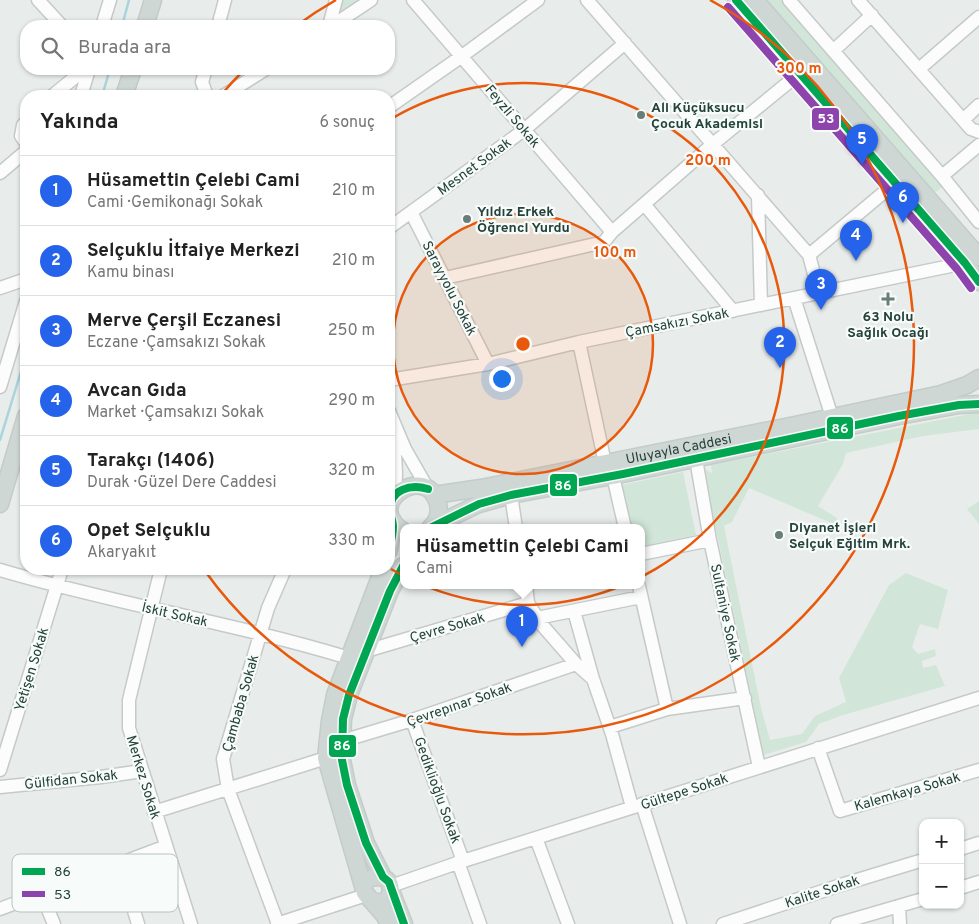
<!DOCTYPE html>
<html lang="tr">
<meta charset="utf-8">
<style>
:root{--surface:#fff;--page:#f2f2f2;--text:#222;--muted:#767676;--line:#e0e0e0;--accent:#2563eb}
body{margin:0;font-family:Overpass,sans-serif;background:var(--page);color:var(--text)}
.controls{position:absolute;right:15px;bottom:15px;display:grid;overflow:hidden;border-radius:10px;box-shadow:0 1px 4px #0004}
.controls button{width:45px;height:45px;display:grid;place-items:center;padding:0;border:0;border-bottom:1px solid var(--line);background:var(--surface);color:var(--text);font:25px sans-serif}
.you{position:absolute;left:501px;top:378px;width:18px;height:18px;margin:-12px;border:4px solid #fff;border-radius:50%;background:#1a73e8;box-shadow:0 0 0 8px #1a73e833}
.badge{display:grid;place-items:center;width:32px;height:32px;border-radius:50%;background:var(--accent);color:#fff;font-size:16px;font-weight:700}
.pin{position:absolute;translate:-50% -41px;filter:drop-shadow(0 1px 2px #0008)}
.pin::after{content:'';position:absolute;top:26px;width:18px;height:15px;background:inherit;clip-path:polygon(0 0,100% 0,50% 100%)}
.popup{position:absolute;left:400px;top:524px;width:245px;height:65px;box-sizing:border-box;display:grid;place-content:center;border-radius:10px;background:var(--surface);filter:drop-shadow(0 1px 4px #0005);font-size:16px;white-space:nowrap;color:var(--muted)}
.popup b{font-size:19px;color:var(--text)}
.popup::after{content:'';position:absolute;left:50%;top:100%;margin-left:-10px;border:10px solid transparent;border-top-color:var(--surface)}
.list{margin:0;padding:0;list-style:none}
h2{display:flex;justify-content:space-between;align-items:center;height:65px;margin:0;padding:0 20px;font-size:21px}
h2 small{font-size:16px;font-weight:400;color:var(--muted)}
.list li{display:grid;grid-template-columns:32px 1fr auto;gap:15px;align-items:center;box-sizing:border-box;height:70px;padding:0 20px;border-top:1px solid var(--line)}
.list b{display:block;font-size:19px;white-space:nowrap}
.list p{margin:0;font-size:16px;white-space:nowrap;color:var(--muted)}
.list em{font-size:16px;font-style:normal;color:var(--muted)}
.icon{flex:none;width:28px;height:28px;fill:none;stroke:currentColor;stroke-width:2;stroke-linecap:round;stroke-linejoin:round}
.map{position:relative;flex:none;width:979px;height:924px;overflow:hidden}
.search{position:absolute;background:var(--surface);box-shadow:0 1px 4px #0004;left:20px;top:20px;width:375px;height:55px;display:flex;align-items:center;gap:12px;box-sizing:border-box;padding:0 18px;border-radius:20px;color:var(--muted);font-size:19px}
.panel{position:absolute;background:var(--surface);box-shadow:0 1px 4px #0004;left:20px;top:90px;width:375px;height:485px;border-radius:20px}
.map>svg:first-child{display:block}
.green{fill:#d1e6d8}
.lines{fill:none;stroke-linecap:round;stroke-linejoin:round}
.stream{stroke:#a9d4db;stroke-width:2.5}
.minor-casing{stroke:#c5cac8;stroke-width:15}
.major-casing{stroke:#c3ccc9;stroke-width:19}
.minor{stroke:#fcfcfc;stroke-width:12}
.major{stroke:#cfd7d5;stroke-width:16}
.bus-1-casing{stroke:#f7fbf9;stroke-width:11}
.bus-2-casing{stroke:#f7fbf9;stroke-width:11}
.bus-1{stroke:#00a651;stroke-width:8}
.bus-2{stroke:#8e44ad;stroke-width:8}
.ring{fill:none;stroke:#e8590c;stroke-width:2.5}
.poi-dot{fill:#697e78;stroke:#f7fbf9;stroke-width:2}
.labels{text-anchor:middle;stroke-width:4.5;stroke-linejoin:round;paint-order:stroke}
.poi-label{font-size:14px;font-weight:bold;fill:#24423a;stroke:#f7fbf9;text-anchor:start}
.street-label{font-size:14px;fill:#24423a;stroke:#f7fbf9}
.key{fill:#f7fbf9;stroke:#b8c4c0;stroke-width:1}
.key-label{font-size:14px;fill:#24423a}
.centre{fill:#e8590c;stroke:#f7fbf9;stroke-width:2.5}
.ring-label{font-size:15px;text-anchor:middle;font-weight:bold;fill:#e8590c;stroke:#f7fbf9;stroke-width:4.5;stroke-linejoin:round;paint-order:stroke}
.line-badge{stroke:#f7fbf9;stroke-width:2}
.badge-label{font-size:14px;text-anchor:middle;font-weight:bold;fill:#fff}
</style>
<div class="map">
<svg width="979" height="924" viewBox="0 0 979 924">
<rect width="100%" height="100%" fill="#e8edeb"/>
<path class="green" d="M343,0h17l-21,16z
M764,0h17l161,187 -6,5 -16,-9z
M975,413h4v16l-56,7 -77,17 -3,11 -25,42 19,12 -1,7 -87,-37 -17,34 -8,4 37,182 9,32 32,-6 13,-18 31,-14 -7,-24 50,-93 17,-12 42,17 -10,39 -18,-5 -8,23 6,7 17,-5 1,7 -14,5 1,7 13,-3 9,21 -102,29 -24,9 -13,18 -42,13 -61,-287 9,5 -1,-8z
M683,472l13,63 -55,12v-19h-10l-9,-43z
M979,501v23l-12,-15z"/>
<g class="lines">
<path class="stream" d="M122,26l7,-26
M102,96l8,-27
M0,440l26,-85"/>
<defs>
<path id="minor" d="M38,0l24,26
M413,0l199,232
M587,0l222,255 10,38
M789,0l153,176 37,46
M858,0l113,129 8,3
M102,26l8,-26
M218,26l7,-26
M329,26l7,-26
M332,26l39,-26
M833,51l39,-36
M206,69l-4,13 5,14
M919,69l60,-52
M52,96l33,-27
M81,96l8,-27
M223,96l43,-27
M389,107l73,-51 76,-56
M963,120l16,-15
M26,122l-3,3 -2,11 5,7
M0,173l26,-22
M942,176l37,-31
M758,195l3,110
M644,204l89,107
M411,212l77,152
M389,228l135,-98 101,-87
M809,255l86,-72
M445,278l159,-36 8,-10 101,-88 87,-71
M0,288l26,-9
M794,298l38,119
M579,342l26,121
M389,380l99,-16 91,-22 386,-79
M0,387l26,-86
M389,411l16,38 23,40
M394,431l2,43 -1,22
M696,459l14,81 49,227
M613,476l12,52
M511,495l5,33
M641,554l69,-14
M161,569l-32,131v28l62,196
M0,570c115,34 234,53 349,88
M526,586l2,17 14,22 34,39 17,15 19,55 20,73
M639,586l28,123
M574,611l19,68
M537,618l104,-21
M366,651l162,-48
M412,720l51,141
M610,727l57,-18 78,-11
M342,741l70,-21 164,-56
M818,748l22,63 139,-41
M0,770l62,-201
M0,787l101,-10 41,-6
M642,804l38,120
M154,812l172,-54
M536,838l32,86
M960,849l19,-6
M458,862l22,62
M120,864l18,60
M391,886l72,-25 516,-163
M960,888l19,-6
M41,893l13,31
M899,906l1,18
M0,909l166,-63
M277,924l89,-29
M278,924l-50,-135 -5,-30 45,-151 17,-39
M723,924l121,-40 79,-24
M837,924l86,-25"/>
<g id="major">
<path d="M736,0l229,263 14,19"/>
<path d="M755,0l224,257"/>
<path d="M145,26l8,-26"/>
<path d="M124,96l9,-27"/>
<path id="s1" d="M434,495l47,-7 314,-63 146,-31 26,-9 12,-7"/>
<path d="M0,504l26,-88"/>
<path d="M433,526l46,-22 32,-9 112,-21 276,-58 60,-11 20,-1"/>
<path d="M403,531c-42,-28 25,-70 35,-27 2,9 -1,18 -8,24"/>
<path d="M389,550l4,-29"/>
<path d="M383,569l-48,126 -5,26 -4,37 39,135 19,22 5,9"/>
<path d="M383,877l-17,-34 -19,-58 -5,-25v-19l1,-22 6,-24 41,-104 13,-25"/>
<path d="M391,891l13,33"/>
<path d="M371,900c24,12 28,-30 1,-22"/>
</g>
</defs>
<use href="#minor" class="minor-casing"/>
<use href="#major" class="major-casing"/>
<use href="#minor" class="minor"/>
<use href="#major" class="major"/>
<defs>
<path id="bus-1" d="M736,0l229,263 14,19
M430,528l49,-24 32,-9 112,-21 276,-58 60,-11 20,-1
M389,550c2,-8 4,-16 4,-24 0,-5 -3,-10 -3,-15 -1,-22 21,-27 38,-22
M403,566l-13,25 -41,104 -6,24 -1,41 5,25 19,58 17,34 6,5 15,42"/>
<path id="bus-2" d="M728,7l229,262 14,19"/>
</defs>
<use href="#bus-1" class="bus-1-casing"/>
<use href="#bus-2" class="bus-2-casing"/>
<use href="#bus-1" class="bus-1"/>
<use href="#bus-2" class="bus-2"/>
</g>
<circle cx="523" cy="344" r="130" fill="#e8590c" fill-opacity=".12"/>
<g class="ring">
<circle cx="523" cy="344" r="130"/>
<path d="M391 119A261 261 0 1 1 391 569"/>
<path d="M221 95A391 391 0 0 1 244 70M296 26A391 391 0 0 1 336 0M710 0A391 391 0 1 1 205 571"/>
</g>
<g class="poi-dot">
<circle cx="641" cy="115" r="5"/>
<circle cx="467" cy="219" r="5"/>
<path d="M885.5 291.5h5v5h5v5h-5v5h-5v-5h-5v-5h5z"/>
<circle cx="779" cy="535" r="5"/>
</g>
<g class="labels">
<g class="poi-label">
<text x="651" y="112">Ali Küçüksucu<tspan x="651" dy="16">Çocuk Akademisi</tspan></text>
<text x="477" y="216">Yıldız Erkek<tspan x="477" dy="16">Öğrenci Yurdu</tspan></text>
<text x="888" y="321" text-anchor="middle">63 Nolu<tspan x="888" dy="16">Sağlık Ocağı</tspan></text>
<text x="789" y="532">Diyanet İşleri<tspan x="789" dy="16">Selçuk Eğitim Mrk.</tspan></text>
</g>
<g class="street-label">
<text transform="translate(513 116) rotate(50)" y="5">Feyzli Sokak</text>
<text transform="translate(474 166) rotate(-36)" y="5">Mesnet Sokak</text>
<text transform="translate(450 288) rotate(63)" y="5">Sarayyolu Sokak</text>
<text transform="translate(677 322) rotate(-11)" y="5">Çamsakızı Sokak</text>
<text dy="5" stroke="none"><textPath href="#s1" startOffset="249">Uluyayla Caddesi</textPath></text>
<text transform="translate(726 613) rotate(78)" y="5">Sultaniye Sokak</text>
<text transform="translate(175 614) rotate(13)" y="5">İskit Sokak</text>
<text transform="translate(447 627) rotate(-16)" y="5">Çevre Sokak</text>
<text transform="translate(31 669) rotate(-73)" y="5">Yetişen Sokak</text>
<text transform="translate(240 703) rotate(-74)" y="5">Çambaba Sokak</text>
<text transform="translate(459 704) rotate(-19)" y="5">Çevrepınar Sokak</text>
<text transform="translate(144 777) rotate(73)" y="5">Merkez Sokak</text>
<text transform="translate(71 779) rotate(-6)" y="5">Gülfidan Sokak</text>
<text transform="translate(438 790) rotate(70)" y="5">Gediklioğlu Sokak</text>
<text transform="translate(684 791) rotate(-18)" y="5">Gültepe Sokak</text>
<text transform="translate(907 791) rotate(-16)" y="5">Kalemkaya Sokak</text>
<text transform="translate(822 891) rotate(-18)" y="5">Kalite Sokak</text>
</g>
</g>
<rect x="12" y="854" width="166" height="58" rx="8" class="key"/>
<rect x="22" y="868" width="23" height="7" fill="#00a651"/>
<rect x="22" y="891" width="23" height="6" fill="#8e44ad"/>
<g class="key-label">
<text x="54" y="876">86</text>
<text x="54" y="899">53</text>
</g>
<circle cx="523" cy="344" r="8" class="centre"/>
<g class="ring-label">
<text x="799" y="73">300 m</text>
<text x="708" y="165">200 m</text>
<text x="615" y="257">100 m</text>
</g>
<g class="line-badge">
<rect x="811" y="107" width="29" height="24" rx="5" fill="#8e44ad"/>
<rect x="826" y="416" width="28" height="24" rx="5" fill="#00a651"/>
<rect x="549" y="473" width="29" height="24" rx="5" fill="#00a651"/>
<rect x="328" y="734" width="29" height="24" rx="5" fill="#00a651"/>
</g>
<g class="badge-label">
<text x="826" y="123">53</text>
<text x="840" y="433">86</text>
<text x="563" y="490">86</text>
<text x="342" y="750">86</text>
</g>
</svg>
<div class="controls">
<button>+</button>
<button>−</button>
</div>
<div class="you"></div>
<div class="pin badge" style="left:522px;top:647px">1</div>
<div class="popup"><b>Hüsamettin Çelebi Cami</b>Cami</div>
<div class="pin badge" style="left:780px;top:368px">2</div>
<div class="pin badge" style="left:821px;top:310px">3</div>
<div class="pin badge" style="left:856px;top:261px">4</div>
<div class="pin badge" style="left:862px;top:165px">5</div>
<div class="pin badge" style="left:903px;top:223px">6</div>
<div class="search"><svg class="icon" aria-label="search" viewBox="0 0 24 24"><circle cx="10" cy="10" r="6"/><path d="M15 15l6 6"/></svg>Burada ara</div>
<section class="panel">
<h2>Yakında<small>6 sonuç</small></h2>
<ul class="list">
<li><span class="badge">1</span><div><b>Hüsamettin Çelebi Cami</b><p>Cami · Gemikonağı Sokak</p></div><em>210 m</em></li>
<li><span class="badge">2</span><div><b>Selçuklu İtfaiye Merkezi</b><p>Kamu binası</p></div><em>210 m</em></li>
<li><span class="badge">3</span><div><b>Merve Çerşil Eczanesi</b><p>Eczane · Çamsakızı Sokak</p></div><em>250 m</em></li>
<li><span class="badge">4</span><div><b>Avcan Gıda</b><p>Market · Çamsakızı Sokak</p></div><em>290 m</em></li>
<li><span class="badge">5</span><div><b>Tarakçı (1406)</b><p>Durak · Güzel Dere Caddesi</p></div><em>320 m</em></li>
<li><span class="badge">6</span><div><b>Opet Selçuklu</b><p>Akaryakıt</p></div><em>330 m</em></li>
</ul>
</section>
</div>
